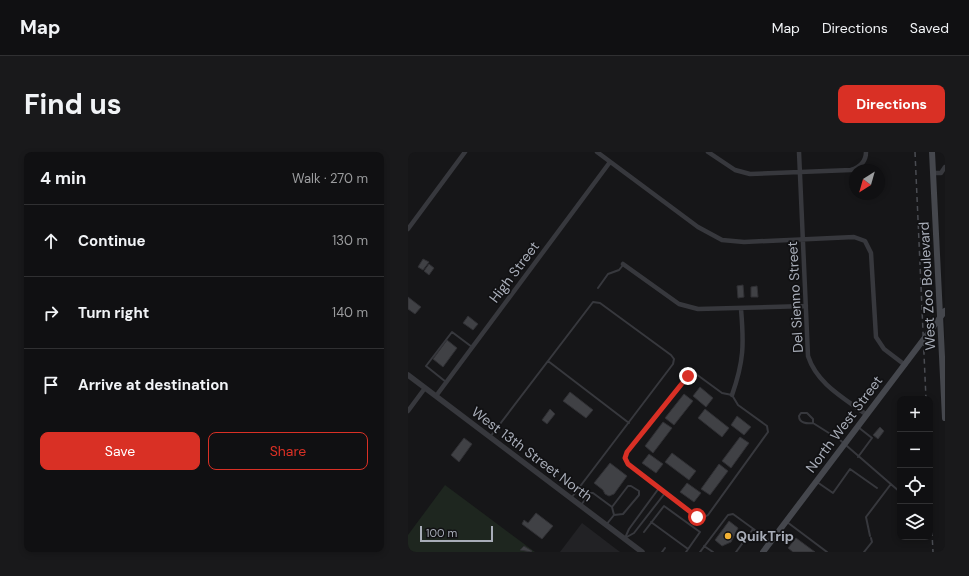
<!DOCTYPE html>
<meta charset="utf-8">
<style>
:root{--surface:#101012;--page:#19191b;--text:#f1f3f6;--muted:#9c9d9f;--line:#303032;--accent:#d93025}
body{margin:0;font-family:"DM Sans",sans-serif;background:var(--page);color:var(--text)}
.controls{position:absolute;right:12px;bottom:12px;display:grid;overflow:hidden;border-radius:8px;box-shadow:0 2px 6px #0003}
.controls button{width:36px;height:36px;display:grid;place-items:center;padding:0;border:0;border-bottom:1px solid var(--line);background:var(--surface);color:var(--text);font:20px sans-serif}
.compass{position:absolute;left:441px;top:12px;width:36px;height:36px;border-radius:50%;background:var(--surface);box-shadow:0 2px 6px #0003;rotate:217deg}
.scale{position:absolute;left:12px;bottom:10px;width:73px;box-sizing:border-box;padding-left:4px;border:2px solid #a8adb8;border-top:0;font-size:11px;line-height:14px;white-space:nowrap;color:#a8adb8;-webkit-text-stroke:3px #111113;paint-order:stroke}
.stop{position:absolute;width:12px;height:12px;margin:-9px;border:3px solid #d93025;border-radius:50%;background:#fff}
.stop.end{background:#d93025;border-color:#fff;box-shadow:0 1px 4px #0008}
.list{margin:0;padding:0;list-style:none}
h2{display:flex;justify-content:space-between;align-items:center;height:52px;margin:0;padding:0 16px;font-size:17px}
h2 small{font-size:13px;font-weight:400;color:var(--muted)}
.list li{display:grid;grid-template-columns:26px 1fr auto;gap:12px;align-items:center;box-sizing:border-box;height:72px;padding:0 16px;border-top:1px solid var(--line)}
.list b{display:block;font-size:15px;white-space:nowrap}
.list em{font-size:13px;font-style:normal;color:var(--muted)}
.actions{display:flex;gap:8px;padding:12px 16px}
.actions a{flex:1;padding:9px 0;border:1px solid var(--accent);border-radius:8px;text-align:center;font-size:14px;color:var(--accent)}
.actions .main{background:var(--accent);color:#fff}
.icon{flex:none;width:22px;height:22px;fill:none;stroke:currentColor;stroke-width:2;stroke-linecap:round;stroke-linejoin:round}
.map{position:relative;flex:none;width:537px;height:400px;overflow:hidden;border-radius:8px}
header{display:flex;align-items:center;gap:24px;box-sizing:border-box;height:56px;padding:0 20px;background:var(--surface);border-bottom:1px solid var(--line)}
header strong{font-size:19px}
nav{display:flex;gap:22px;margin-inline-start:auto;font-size:14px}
.intro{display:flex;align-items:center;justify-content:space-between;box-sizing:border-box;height:96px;padding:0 24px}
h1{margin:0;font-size:28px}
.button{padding:10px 18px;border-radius:8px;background:var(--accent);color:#fff;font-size:14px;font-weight:700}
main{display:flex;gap:24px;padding:0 24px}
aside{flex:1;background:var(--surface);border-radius:8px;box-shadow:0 2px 6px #0003}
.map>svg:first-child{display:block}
.built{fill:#222225}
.green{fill:#1e261f}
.building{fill:#404145;stroke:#303034}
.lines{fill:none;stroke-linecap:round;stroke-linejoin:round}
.service{stroke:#37383d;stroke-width:2}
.minor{stroke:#37383d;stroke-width:4.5}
.tertiary{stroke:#37383d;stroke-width:5.5}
.secondary{stroke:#45474d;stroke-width:6}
.rail{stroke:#4a4c52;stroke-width:1.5;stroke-dasharray:5 4;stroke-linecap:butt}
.route{stroke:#d93025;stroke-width:5}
.poi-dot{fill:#f2b134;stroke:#111113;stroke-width:1.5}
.labels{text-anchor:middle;stroke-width:3.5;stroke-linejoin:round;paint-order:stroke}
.street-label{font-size:14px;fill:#a8adb8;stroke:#111113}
.poi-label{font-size:14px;font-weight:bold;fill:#a8adb8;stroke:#111113;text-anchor:start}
</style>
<header>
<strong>Map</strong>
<nav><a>Map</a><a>Directions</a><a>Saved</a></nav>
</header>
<div class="intro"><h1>Find us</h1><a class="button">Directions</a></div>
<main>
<aside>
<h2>4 min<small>Walk · 270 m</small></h2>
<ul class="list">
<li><svg class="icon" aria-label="ahead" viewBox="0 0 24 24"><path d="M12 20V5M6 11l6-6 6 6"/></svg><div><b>Continue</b></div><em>130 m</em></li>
<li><svg class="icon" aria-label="right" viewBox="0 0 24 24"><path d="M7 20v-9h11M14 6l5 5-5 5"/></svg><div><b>Turn right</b></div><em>140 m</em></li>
<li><svg class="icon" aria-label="arrive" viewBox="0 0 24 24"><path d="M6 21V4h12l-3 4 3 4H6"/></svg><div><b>Arrive at destination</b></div></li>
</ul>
<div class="actions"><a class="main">Save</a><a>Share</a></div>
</aside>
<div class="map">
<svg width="537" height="400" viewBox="0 0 537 400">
<rect width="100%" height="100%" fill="#161618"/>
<path class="built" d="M174,371l38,29h-60z"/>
<path class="green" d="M37,333l90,67h-127v-17z"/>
<path class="building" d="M15,107l6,3 -6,8 -5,-3z
M21,112l5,4 -5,7 -5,-4z
M335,133l1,12 -6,1 -1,-12z
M349,134l1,11h-7v-10z
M0,145l13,10 -6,7 -7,-5z
M60,164l10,8 -5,6 -10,-7z
M39,188l10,8 -14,19 -10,-8z
M292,235l13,11 -7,9 -13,-11z
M162,240l23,18 -7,8 -23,-17z
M276,242l9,7 -19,24 -9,-7z
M142,257l5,5 -8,10 -5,-4z
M297,257l24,19 -7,9 -24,-19z
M329,264l14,11 -7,8 -13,-10z
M255,270l9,6 -19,25 -8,-7z
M472,275l4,4 -6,8 -5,-4z
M332,285l9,6 -18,25 -9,-7z
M56,286l8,6 -13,18 -8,-7z
M264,301l24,18 -7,9 -24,-18z
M241,302l14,10 -7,9 -14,-10z
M202,311l17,13 -13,18 -5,2 -4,-2 -2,-4 -9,-7z
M311,312l9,7 -18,24 -9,-6z
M279,331l14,10 -7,9 -14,-10z
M128,361l17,13 -11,13 -20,-15 2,-4 4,3z
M321,369l9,7 -7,14 -9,4 -7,-6z
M388,386l19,14h-22l-5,-4z
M116,394l8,5 -1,1 -11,-2z"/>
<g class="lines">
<path class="service" d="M190,136l10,-14 11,-4 4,-5
M140,209l81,62
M282,222h6l26,19 10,2 6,10 29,21 1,6 -60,83 -5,3 -6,-1 -70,-53 -2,-5 2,-6 58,-75z
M38,230l-20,-16 26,-34 20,15
M405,271v-4l-6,-6h-6l-2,3c0,7 8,8 14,7l27,17 60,52
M450,275l14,11 -14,19
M82,285l103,-135 7,1 71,52 3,4 -1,5 -101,133
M409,330l16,11 17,-24 27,19
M173,353l9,-12h3l19,14 16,-21h3l8,5v4l-16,19 -9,1 -2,-8
M243,370l37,27
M379,370l40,30
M198,373l8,-10
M236,380l20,-26 36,26 -14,20
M462,384l-4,-19 25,-33
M217,386l9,-5 31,-40
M217,386l4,-9 30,-41
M296,394l9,6
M254,400l3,-4
M292,400l28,-37 5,-1 37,27
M328,400l17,-23
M456,400l8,-10 -1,-4"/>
<path class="minor" d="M189,0l101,75 24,13 22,2 110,-5 11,4 6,12 5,84 8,12 21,16
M300,0l27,18 15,4 101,-4c9,-3 15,-8 15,-18
M391,0l9,204c9,28 36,42 59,59
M525,21h8l4,-6
M0,77l57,-77
M215,112l56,40 19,5 108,-3
M324,243c12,-34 12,-51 9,-86
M28,244l174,-234
M0,259l17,-23"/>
<path class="tertiary" d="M0,223l234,177"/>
<path class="secondary" d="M524,0l13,266
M355,400l182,-241"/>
<path class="rail" d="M507,0l11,247
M522,343l3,57"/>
</g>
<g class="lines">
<path class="route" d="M280,224l-61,76 -2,6 3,6 69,53"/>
</g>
<circle class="poi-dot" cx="320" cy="384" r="4"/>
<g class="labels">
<g class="street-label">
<text transform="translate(106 120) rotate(-53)" y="5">High Street</text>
<text transform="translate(519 134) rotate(-93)" y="5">West Zoo Boulevard</text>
<text transform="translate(387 145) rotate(-93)" y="5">Del Sienno Street</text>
<text transform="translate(436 272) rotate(-53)" y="5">North West Street</text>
<text transform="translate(124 302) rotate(37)" y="5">West 13th Street North</text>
</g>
<g class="poi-label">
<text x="328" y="389">QuikTrip</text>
</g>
</g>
</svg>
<div class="controls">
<button>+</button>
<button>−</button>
<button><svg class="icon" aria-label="locate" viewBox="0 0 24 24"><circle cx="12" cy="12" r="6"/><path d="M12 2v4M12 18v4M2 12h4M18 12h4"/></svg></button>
<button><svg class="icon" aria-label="layers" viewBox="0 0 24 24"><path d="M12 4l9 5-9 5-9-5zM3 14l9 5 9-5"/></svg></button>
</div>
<svg class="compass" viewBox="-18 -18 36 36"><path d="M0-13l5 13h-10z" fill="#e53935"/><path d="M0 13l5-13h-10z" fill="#9c9d9f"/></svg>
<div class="scale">100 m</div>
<div class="stop" style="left:289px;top:365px"></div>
<div class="stop end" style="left:280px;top:224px"></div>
</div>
</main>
